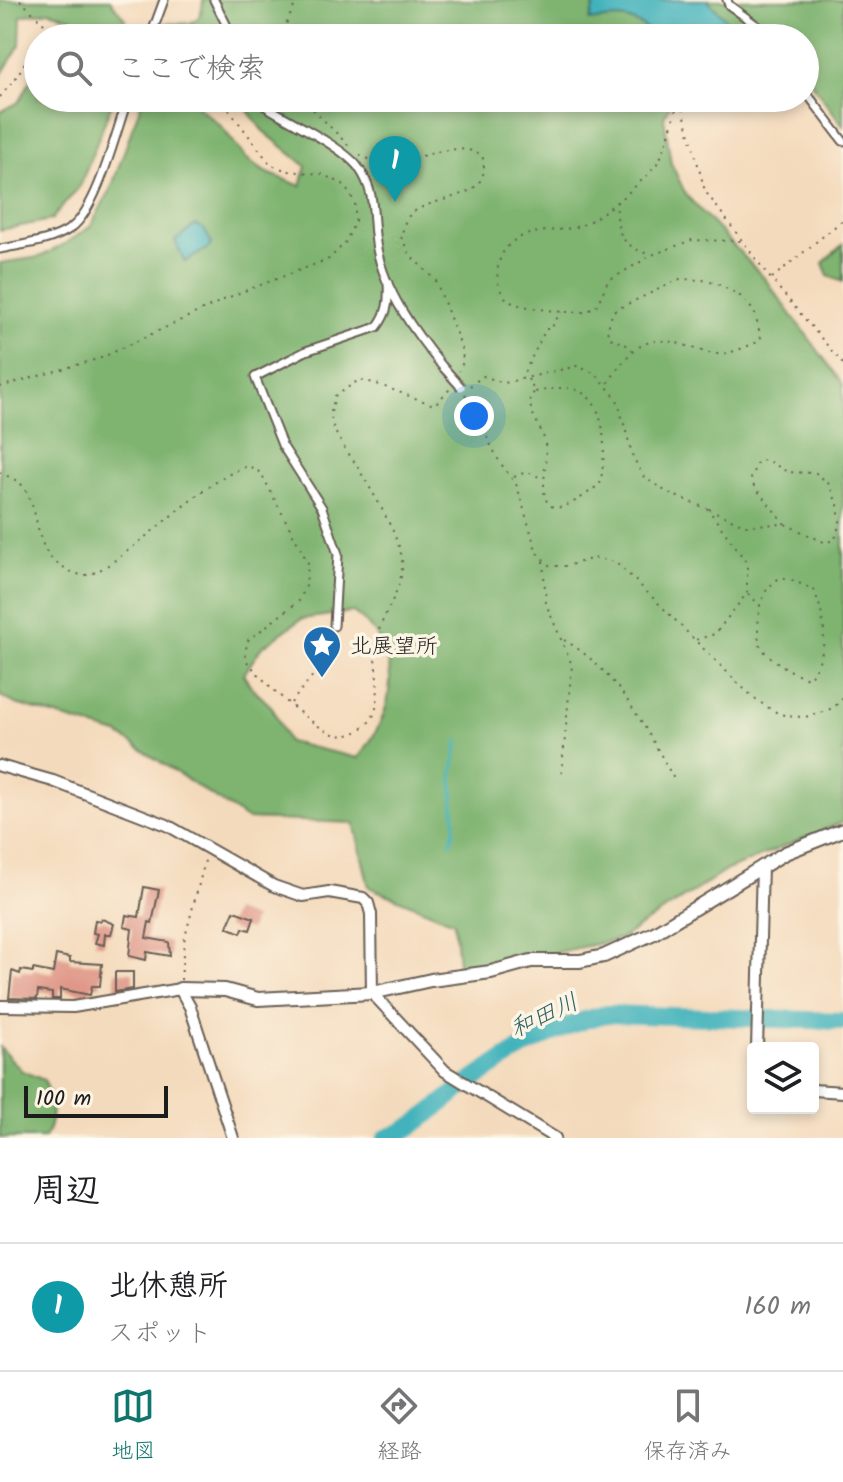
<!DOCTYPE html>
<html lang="ja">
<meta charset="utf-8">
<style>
:root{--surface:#fff;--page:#f6f6f6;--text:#202124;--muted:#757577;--line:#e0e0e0;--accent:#0f766e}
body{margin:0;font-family:Kalam,"Klee One",sans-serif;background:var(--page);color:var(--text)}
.controls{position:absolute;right:24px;bottom:24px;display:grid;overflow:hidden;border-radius:8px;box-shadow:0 4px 12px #0003}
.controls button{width:72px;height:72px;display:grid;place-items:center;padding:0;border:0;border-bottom:2px solid var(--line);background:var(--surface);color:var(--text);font:40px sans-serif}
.scale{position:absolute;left:24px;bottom:20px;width:144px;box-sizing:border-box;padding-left:8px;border:4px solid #1c1c1c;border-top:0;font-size:22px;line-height:28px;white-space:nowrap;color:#1c1c1c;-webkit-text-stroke:6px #fcf5e5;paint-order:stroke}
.you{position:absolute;left:474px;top:416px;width:28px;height:28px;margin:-20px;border:6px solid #fff;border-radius:50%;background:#1a73e8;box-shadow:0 0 0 12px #1a73e833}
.badge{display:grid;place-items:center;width:52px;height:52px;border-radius:50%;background:var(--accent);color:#fff;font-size:26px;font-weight:700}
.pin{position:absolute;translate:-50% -66px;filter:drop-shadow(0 2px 4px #0008)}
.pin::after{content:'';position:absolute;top:42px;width:28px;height:24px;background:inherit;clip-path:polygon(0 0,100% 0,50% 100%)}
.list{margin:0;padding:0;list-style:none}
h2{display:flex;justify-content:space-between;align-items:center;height:104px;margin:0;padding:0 32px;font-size:34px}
h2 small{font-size:26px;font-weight:400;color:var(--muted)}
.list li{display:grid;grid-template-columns:52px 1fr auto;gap:24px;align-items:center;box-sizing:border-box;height:128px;padding:0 32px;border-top:2px solid var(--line)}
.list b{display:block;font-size:30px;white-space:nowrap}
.list p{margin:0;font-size:26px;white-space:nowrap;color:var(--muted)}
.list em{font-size:26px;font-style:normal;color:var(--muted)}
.icon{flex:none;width:44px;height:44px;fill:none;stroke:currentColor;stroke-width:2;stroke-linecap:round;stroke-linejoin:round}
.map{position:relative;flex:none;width:843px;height:1138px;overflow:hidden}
.search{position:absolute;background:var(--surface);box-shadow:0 4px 12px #0003;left:24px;right:24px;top:24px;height:88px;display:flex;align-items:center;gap:20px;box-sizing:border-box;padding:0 28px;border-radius:44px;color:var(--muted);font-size:30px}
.sheet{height:232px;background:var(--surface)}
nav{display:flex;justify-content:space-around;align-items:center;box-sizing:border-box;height:112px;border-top:2px solid var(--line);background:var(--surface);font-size:22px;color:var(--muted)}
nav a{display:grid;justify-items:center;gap:4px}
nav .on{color:var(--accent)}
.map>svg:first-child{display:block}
.forest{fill:#7eb370;stroke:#4d6846;stroke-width:2;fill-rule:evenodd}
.water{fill:#43b3bc;stroke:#30686c;stroke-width:2}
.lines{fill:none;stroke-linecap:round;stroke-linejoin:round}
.stream{stroke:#43b3bc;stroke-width:3}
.river{stroke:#43b3bc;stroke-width:18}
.building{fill:#df9586}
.pedestrian-casing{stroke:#685e54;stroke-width:11}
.minor-casing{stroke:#685e54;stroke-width:14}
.tertiary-casing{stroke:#685e54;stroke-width:16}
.path{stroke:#685e54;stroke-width:2;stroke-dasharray:2 6;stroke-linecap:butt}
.pedestrian{stroke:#fff;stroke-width:7}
.minor{stroke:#fff;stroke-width:10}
.tertiary{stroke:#fff;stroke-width:12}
.pedestrian-bridge-casing{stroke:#685e54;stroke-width:11;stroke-linecap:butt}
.pedestrian-bridge{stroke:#fff;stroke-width:7}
.labels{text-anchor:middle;stroke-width:7;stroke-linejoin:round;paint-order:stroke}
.poi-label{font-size:22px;fill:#1c1c1c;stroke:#fcf5e5;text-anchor:start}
.water-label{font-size:24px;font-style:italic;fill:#2e6064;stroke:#fcf5e5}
</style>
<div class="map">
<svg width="843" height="1138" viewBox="0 0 843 1138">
<rect width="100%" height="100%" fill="#fcf5e5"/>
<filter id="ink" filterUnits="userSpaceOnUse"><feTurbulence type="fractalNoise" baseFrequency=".0125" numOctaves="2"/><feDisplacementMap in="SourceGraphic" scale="16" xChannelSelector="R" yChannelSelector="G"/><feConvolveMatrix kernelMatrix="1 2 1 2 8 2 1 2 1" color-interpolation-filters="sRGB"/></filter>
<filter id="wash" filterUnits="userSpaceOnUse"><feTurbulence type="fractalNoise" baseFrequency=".006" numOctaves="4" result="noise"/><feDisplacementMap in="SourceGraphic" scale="32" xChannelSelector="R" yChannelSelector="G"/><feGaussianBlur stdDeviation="1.8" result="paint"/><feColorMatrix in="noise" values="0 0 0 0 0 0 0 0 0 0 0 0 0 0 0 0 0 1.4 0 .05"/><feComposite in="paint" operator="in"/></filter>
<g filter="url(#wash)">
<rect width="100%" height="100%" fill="#f4dabc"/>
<path class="forest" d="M0,0h110l15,19 -3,10 -34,-5 -38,-13 -29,5 -1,29 -20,32z
M203,0h397l-6,5 52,22 10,11h-496l7,-15c21,2 35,3 36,-23z
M707,0h136v126l-38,-52v-36h-61v-5l-14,3 -5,-18z
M38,67v31h76l-34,88 -29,34 -51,10v-118l19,-10z
M143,98h45l33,28 25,32 19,14 36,14 5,-20 -44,-36 -23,-32h434l-9,19 7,46 15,32 79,84 78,105v438l-116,48 -107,69 -161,34 -5,-51 -85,-35 -15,-64 -107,-4 -129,-85 -102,-30 -16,-8v-433l40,-6 25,-13 26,-18 21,-40zM353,612c54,39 43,99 5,146l-70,-16 -16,-35 -22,-21 -6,-12 17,-26 40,-29z
M843,244v38l-15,-6 -5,-13z
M0,1047l22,24 22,9c8,16 12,42 0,58h-44z"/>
<path class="water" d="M600,0h107l18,18 5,18 15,-3 -1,5h-88c-21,-23 -37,-22 -66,-17l4,-16z
M195,225l9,4 8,15c-7,9 -18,11 -27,18l-10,-21z"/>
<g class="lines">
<path class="stream" d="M451,843l4,-19 -3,-47 6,-36"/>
<path class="river" d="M386,1138c31,-10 52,-33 77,-51 45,-32 89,-60 143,-73l237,7"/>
</g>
<g id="blocks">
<path class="building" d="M144,887l15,3 -7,33 -3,-1 -3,16 23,4 1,14 -23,-4 -1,8 -17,-4 3,-27 -8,-2 2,-12 13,2z
M234,911l20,7 -4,12 -7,-2 -2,5 -14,-6z
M102,919l12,5 -3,10h-6l-1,11 -9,-2 3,-9 -5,-1 2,-13 6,1z
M56,955l14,3v4l32,2 -2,22h-8l-2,9 -30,-6v10h-8v-6l-14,-2 -1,8 -28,-1 3,-27 8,3 1,-4 12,2v-3l20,4z
M115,972h18v17l-18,3z"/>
</g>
</g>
<g filter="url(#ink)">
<use href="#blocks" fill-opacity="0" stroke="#685e54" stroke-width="2"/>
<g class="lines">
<defs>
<path id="pedestrian" d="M214,0l13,26 2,12
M727,0l2,5 30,22 9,11
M150,38l14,-38
M751,38l1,-15
M805,91l38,50
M259,98l6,8c23,14 78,41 93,61 20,27 13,52 19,82 8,43 38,84 65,117
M681,102l3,-4
M0,249c24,-5 51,-7 71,-21 27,-20 45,-97 57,-130
M334,626l4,-72 -16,-46 -40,-63 -27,-68 51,-26 71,-24c11,-14 12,-26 11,-44"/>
<path id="minor" d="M0,766l53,15 114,44 107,61 29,10 26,-4 34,6 5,5 3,11 1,79 73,78 110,67
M0,1006l73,1 107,-18 10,18 43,131
M757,1048l5,-182
M813,1090l30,2"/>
<path id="tertiary" d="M180,989l45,1 33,9 114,-6 59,-13 60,-8 40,-11h49l24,-5 50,-23 131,-80 58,-23"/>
</defs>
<use href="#pedestrian" class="pedestrian-casing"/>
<use href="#minor" class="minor-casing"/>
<use href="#tertiary" class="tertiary-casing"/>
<path class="path" d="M20,0l26,26 35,12
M39,38l7,-11
M280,38l17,-38
M0,97l17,-21 21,-36
M302,98l47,48
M683,109l22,82 66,88 72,85
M676,110c-5,16 -9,37 -18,52 -10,16 -58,56 -76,63 -24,9 -57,1 -75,22 -13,15 -14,44 4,55 11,6 61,12 73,10 4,-1 8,-3 12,-5l12,-26 44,-26 40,-15 50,1
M360,155c5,2 12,6 17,7 36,5 71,-25 105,-7 14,50 -54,37 -75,63 -3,5 -4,13 -6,19l9,18 26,26 26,68 1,13 -4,9
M617,201c-1,31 2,44 34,54
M772,278l71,-58
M521,379l25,-50h5l10,-18
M528,379l7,13 -5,4c-2,18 12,30 15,47 2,15 -1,30 -1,45 1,40 41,7 56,-4 6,-28 10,-86 -27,-95 -13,-3 -25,1 -38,3
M608,383c22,-32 34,-51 76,-38 10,3 21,8 31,9 15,1 29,-7 43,-12l3,-5 -7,-26 -14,-15 -22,-12 -15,-4 -23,-1 -67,32 -6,20 3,7 19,8 3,4
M470,386l13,-10 21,7 73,-17 19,8 21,25 16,58 11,20 24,16 40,16 39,54v30l-32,41 -20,6
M0,387l101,-29 133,-63 95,-36 16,-16 10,-21v-20l-12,-18 -22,-10 -33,-3 -17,-6 -51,-67
M465,394l34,67 18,25 20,67 13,13h17l27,-8 21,4c37,33 70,69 105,103 17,17 34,36 56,47 20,10 54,4 67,-14
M0,472c6,4 16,7 21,12 21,24 11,65 39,81 6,4 14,9 22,10 29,4 118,-97 167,-109l12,7 47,90 -2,23 -7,15 -52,40 -2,18c21,25 45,48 72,66 17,13 32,15 49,0 20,-17 8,-52 9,-76 2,-35 36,-62 25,-99 -8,-27 -30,-62 -45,-87 -9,-14 -24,-31 -24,-49 0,-6 3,-12 4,-18l24,-16 15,3 60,22 17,-17
M514,477c13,-7 18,-5 29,3
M709,509l35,16 41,-1 41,19 9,-4 5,-17 -2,-17 -10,-22 -12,-10 -29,-1 -16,-10 -10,-2 -5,4 -5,14 2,7 32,39
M543,561l3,43 26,61 -11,113
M748,594l12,11c-1,11 -4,30 0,40 5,12 37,31 49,33 21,-26 17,-58 5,-88l-22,-10 -13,-2 -12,11 -7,16
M564,640c53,30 83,90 111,141
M291,703l31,-39 9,-30
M181,980l3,-39 22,-84"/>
<use href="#pedestrian" class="pedestrian"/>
<use href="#minor" class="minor"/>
<use href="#tertiary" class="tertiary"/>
<defs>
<path id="pedestrian-bridge" d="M442,366l19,21"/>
</defs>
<use href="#pedestrian-bridge" class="pedestrian-bridge-casing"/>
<use href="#pedestrian-bridge" class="pedestrian-bridge"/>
</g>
</g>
<defs>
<symbol id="sight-pin" viewBox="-11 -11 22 30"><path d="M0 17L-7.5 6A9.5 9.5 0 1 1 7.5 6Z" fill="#1f6fb2" stroke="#fcf5e5"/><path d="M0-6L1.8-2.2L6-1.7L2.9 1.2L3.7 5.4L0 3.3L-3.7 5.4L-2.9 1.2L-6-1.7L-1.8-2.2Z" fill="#fff"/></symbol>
</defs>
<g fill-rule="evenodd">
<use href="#sight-pin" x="300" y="623" width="44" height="60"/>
</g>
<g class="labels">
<g class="poi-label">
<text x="350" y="653">北展望所</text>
</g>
<g class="water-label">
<text transform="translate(544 1015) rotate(-25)" y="8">和田川</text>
</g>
</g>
</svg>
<div class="controls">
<button><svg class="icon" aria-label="layers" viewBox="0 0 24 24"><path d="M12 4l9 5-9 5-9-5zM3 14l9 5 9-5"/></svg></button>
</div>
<div class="scale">100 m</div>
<div class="you"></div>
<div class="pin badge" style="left:395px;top:202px;background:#0f9aa8">1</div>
<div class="search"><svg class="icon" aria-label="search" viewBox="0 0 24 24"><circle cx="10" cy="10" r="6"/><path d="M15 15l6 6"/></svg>ここで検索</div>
</div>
<section class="sheet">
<h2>周辺<small></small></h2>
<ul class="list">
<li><span class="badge" style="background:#0f9aa8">1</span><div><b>北休憩所</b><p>スポット</p></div><em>160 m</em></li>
</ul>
</section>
<nav>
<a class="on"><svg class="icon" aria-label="map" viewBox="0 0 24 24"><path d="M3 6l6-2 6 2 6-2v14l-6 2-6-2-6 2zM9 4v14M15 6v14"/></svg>地図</a>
<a><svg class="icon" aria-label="directions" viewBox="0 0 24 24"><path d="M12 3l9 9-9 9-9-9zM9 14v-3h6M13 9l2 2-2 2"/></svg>経路</a>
<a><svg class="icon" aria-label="saved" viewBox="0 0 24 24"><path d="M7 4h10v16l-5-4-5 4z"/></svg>保存済み</a>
</nav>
